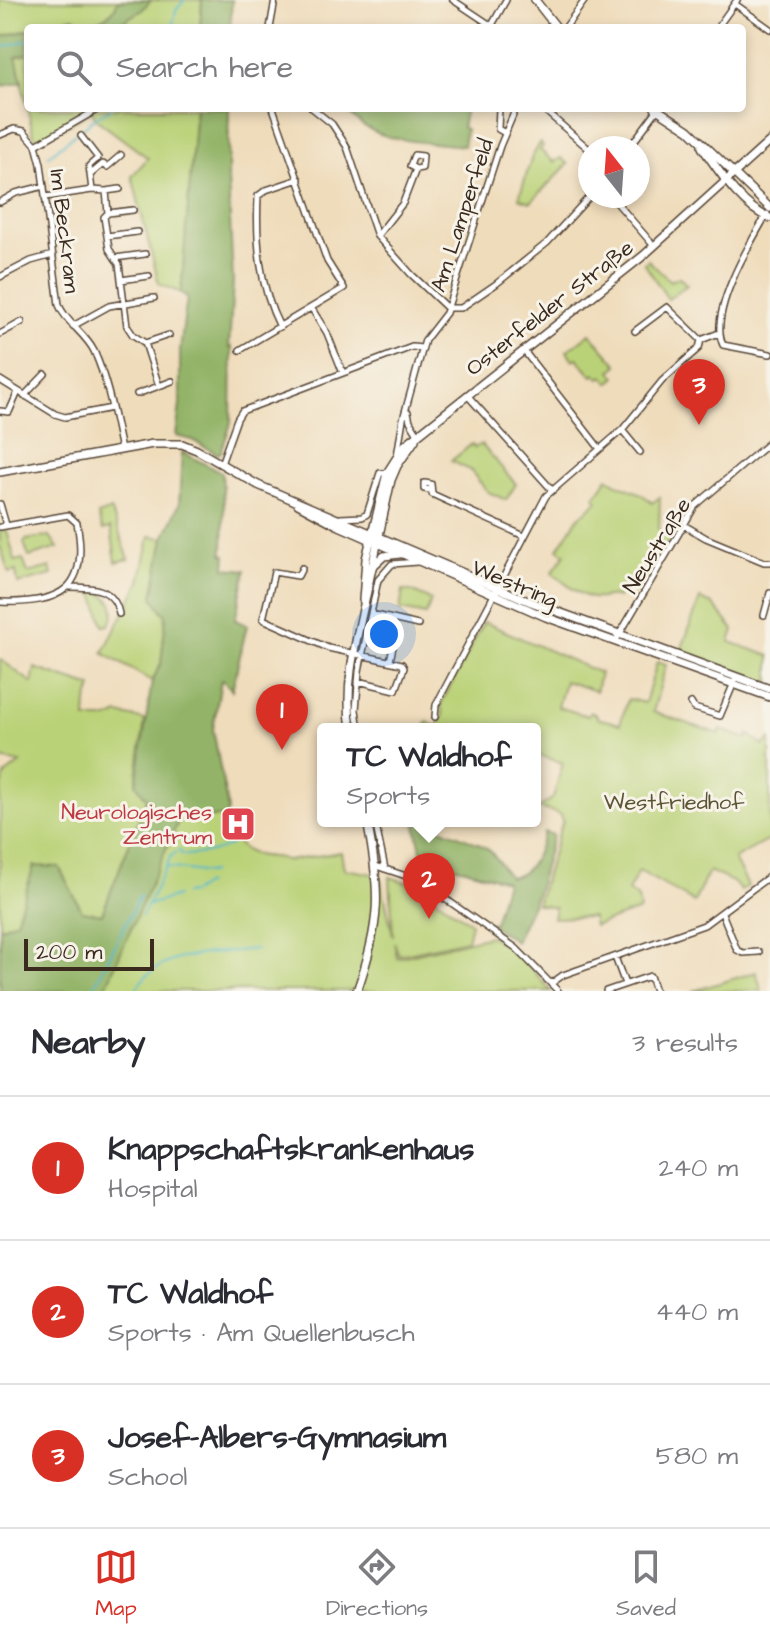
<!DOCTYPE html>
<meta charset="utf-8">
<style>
:root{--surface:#fff;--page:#f2f2f3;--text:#2b2b33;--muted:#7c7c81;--line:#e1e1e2;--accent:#d93025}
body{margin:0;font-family:"Architects Daughter",sans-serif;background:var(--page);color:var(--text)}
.compass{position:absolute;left:578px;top:136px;width:72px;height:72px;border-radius:50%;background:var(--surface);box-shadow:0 4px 12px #0003;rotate:343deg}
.scale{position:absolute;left:24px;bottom:20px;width:130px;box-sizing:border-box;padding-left:8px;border:4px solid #3b2a1e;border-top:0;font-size:22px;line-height:28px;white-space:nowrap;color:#3b2a1e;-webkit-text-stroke:6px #f7f3e8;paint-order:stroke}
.you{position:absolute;left:384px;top:634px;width:28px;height:28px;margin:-20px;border:6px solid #fff;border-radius:50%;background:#1a73e8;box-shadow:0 0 0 12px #1a73e833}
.badge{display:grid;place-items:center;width:52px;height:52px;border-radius:50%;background:var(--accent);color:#fff;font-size:26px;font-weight:700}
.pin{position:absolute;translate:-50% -66px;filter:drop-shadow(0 2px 4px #0008)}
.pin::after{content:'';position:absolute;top:42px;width:28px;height:24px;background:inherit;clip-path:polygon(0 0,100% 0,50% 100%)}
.popup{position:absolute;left:317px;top:723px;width:224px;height:104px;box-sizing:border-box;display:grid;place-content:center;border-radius:8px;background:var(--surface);filter:drop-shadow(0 2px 6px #0005);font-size:26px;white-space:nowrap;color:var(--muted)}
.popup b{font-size:30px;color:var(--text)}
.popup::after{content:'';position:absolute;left:50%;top:100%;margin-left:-16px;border:16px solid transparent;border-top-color:var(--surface)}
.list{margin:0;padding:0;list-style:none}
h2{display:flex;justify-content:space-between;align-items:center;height:104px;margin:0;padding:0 32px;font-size:34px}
h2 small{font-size:26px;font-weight:400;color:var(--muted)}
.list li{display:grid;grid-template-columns:52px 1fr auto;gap:24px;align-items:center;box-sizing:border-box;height:144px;padding:0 32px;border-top:2px solid var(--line)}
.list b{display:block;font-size:30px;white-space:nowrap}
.list p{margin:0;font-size:26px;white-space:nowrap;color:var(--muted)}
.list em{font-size:26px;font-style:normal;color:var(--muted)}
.icon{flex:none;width:44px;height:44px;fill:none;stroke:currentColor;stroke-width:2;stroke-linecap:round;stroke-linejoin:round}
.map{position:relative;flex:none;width:770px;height:991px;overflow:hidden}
.search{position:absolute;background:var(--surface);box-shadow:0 4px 12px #0003;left:24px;right:24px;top:24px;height:88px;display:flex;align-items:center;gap:20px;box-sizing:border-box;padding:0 28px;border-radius:8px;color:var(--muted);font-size:30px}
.sheet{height:536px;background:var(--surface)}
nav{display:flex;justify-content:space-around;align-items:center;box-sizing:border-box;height:112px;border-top:2px solid var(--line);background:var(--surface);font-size:22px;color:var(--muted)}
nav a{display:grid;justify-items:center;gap:4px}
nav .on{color:var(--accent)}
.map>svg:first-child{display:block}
.green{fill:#bad277;stroke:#7a7e4a;stroke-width:2}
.forest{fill:#93b468;stroke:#676f43;stroke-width:2}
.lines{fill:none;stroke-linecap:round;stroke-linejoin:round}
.stream{stroke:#4ab6c7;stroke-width:2}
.minor-casing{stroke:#564536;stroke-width:8}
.major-casing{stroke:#564536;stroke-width:10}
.minor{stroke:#fff;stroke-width:5}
.major{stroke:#fff;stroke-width:7}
.labels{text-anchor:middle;stroke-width:6;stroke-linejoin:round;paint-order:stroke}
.street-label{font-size:22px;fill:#3b2a1e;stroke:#f7f3e8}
.park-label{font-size:22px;fill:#5b5434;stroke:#f7f3e8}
.health-label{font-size:22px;fill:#be3a42;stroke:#f7f3e8;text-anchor:end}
</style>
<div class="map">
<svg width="770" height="991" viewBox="0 0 770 991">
<rect width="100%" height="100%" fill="#f7f3e8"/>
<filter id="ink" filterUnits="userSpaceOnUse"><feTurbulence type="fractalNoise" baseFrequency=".0125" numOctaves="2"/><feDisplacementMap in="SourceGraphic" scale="16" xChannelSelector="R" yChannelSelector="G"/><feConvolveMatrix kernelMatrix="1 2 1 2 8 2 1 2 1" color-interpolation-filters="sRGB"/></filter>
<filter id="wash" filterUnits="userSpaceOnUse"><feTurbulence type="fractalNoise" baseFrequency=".006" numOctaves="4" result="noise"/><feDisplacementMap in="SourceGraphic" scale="32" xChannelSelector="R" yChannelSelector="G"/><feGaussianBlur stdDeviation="1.8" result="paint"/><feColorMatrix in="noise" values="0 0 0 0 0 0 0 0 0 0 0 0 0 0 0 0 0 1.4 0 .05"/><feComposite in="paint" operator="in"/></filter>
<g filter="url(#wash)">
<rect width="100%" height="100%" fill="#efdcbb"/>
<path class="green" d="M0,0h118c-4,16 -21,23 -36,24l-8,-7 -74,20z
M152,0h50l-2,28h-88l9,-4z
M28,54v54h168l-15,185 -22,-9 -27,-108 16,-18 -51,-38 -5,-9 -54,31 -5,-9 -17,-76z
M540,143l3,3 -3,4 14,12 7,-4 7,6 -37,38 -12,-4 13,-41z
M648,260l22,21 9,-4 8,8 -19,14 -24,-36z
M590,333l28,32 -7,6 5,6 -7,6 -6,-7 -3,2 -5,-4 -2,2 -16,-18 -4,2 -6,-9z
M472,444l3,4 6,-4 35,40 -10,16 -18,-8 -18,-22 -19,-9z
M608,478c16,13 30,9 44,25l8,-6 -1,34 11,7 -31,55 -14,-8 -7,13c-9,-4 -16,2 -26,0 -15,-3 -29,-17 -40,-25l13,-19 -7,-5 20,-31 20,-17 -3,-4z
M111,510l18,49 -13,3 -5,-34 -8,2 -5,-15z
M7,530l8,31 8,-2 5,14 22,-6 2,8 -34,9 -2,-13 -7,2 -9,-27v-15z
M50,536l8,12 -29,9 -5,-14 2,-3z
M150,536l14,2 -11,59 13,19 -5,48 -9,17 -49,-28 37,-71z
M93,590c18,5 27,18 16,35l-5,1z
M403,591h8l20,9 -5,15 -26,-5z
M700,599l13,5 21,26 -4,12 40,14v27l-89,-32z
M484,622l116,51 -4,18 -31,-10 -7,26 30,9 2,-4 7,3v3l23,6 8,-25 17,4 12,-41 9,3 -13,47 66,22 2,-4 26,9 2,-5 14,12 7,-7v100l-36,20 14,27 -7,5 -8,-9 -24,-11 -15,31 -55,-31 -11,20 10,7 2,12 -46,16 -2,-9 -39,1 2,-10 -18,-4 26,-84 -3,-6 -21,-6 14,-10 10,-35 -28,-9v-25h-111l3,-7 10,5 6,-12 -2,-11z
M0,659l32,24 3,-15 57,19 -5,15 -1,17h22l11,-5 26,6 -9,63 11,15 -45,116 -20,-3 -23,-44 -39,46 -4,8 -16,7v-132l5,-21 15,-12 -20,-4z
M180,817h46c2,17 13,34 31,38 11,3 21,0 30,6l54,-9 3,17 36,6 13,61 -3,-59 28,9 53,37 -4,17 -68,15 -5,-13 3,16 93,-22 26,15 35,40h-451z
M756,972l6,19h-69z"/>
<path class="forest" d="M118,0h33l-9,10 -30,18h-78l40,-11 8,7c15,-1 32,-8 36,-24z
M202,0h30l-2,28h-30z
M28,30v24l-12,3 6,25 -18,4 -4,-6v-43z
M196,108h33l-1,70 5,103 -4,67 3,-1 -1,76 -10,29 -3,2 -26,-14 -16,-4 4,-31v-55l7,-53 -6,-4z
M344,108h122l-4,20 4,1 -3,17c-45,-6 -88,0 -119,-38z
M182,452l40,21 2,34 -1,47 3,1 -1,13 21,2 -11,50 12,5 -15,65 -9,-10h-2l-8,49 15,81 -2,7h-46l-76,174h-104v-63l16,-7 18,-55 25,1 23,44 20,3 45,-115 -11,-15 16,-103 9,-17 5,-48 -13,-19 11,-59 15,-33z
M415,821c14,2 65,21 75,30 7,7 13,18 19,26 22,-1 30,-27 35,-45l9,3 -17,61 -21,45 -26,-18h5l12,-42 -73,-21 -6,20z"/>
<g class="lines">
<path class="stream" d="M66,27l6,-1
M172,28l4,-18 9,-10
M0,48l28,-8
M48,156l47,-38 17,-10
M166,867l42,6 4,-1
M184,894l8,-1 14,-9
M148,905l29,-9
M142,916l29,-60 9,-6 2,5c19,0 40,-4 55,-14
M92,991l48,-96
M135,991c21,-41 81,-37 121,-42"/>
</g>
</g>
<g filter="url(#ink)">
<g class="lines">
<defs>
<path id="minor" d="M453,0l42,28
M735,4l35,25
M492,25l14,-25
M270,28l5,-28
M565,28l20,-28
M717,28l20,-28
M312,108l20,16 15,23 30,89 34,38 36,34
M499,108l-1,21 7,4
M542,108l48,42
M0,135l14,-6 10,2 12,14 5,19 18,141c7,18 26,28 35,46 14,31 20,66 27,99
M81,136l17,22 -9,8 3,24
M36,145l64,-37
M629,148l29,-39
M91,174l12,-10 4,3 14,-12
M106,191l14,-2
M611,196l43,50
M46,197l46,-7 14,1 2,22 -4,4 5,32 10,15 8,62 6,9 12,8 14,43 -22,8
M0,202l16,-9 28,-7
M108,213l25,-3
M767,214c-17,29 -59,99 -44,131l47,9
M107,236l30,-4
M377,236l26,-33 13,-34 6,-1 1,-12 -9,-1 -4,11 6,3
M115,258l30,-4
M0,277l31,-16 22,-6
M121,280l28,-4
M447,308h14l35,-24 51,-41 43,-47
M312,309l15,24 16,40
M73,326l36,-20 45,-8
M280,327c-21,-41 -24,-86 -22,-131l8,-6 33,-11
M635,331l32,-24 34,33
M0,334l22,-12
M145,343l24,-8
M240,350l104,-62 -17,-27 -54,-153
M524,351l76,98
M0,380l55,34 10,3 47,-9
M159,386l13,-5
M24,396l21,-22
M468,396l84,94
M0,411l9,1 9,-20
M408,412l2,9 8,13
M622,430l18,22
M397,456l6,-37 22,-79 21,-27 54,-167 16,-38
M221,464l16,-45 5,-8 170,-64 10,1
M430,490l-6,-1v-6l7,1 1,10 92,42
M0,504l6,21
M340,518l22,-1 5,-3 13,-41h7
M682,524l24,14 58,24h6
M0,527l68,-12 9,8c13,67 -17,81 -77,79
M302,568l-4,8 -24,-4 -11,47 65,29 74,16 2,4 -8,22 -38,-9
M69,587c23,0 45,0 50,27
M371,614l47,11
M764,615l6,-22
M615,642l80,-136 75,-64
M390,661l5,-24
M691,703l3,5 26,8 16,-38
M435,717l1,-12 110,-209 76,-66 40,-49 37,-33 2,-8 18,-7
M359,729l-3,-19 3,-39 19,-91 14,-16 25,-2
M375,821l10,48
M376,866l36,12 38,24 66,46 42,43
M722,913l15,37 6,3 16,-1
M615,957l10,27
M552,983l11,-8 141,-50 66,-49
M606,991l44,-15 5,15"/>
<path id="major" d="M535,0l22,28
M655,108l34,22 81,78
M702,147c17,24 39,60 68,71
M0,472l153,-28h29l15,6 61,35 273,117 239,87
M298,504l39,21 209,92 224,80
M373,566l11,-10 16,-2
M363,600l3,-41 21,-86 18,-28 238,-189 127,-115
M351,729c-8,-52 9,-101 19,-152 7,-32 14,-64 21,-97l6,-14 18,-26
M357,991c24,-68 24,-100 10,-170"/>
</defs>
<use href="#minor" class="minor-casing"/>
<use href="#major" class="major-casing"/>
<use href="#minor" class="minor"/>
<use href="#major" class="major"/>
</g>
</g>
<defs>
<symbol id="hospital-square" viewBox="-11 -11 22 22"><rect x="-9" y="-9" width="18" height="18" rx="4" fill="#e0444e" stroke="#f7f3e8"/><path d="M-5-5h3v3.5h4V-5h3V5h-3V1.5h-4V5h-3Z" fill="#fff"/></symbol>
</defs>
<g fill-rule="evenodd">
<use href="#hospital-square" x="218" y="804" width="40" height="40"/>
</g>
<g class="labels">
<g class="street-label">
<text transform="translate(461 215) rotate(-72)" y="8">Am Lamperfeld</text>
<text transform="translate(66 231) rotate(83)" y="8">Im Beckram</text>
<text transform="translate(549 307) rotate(-38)" y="8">Osterfelder Straße</text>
<text transform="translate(656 545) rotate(-58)" y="8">Neustraße</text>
<text transform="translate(515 583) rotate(23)" y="8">Westring</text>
</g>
<g class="park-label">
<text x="674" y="809">Westfriedhof</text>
</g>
<g class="health-label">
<text x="212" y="819">Neurologisches<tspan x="212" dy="25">Zentrum</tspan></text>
</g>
</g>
</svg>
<svg class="compass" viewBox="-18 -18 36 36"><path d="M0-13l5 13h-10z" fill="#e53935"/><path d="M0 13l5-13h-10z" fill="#7c7c81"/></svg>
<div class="scale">200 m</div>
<div class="you"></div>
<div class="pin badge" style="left:282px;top:750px">1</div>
<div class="pin badge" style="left:429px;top:919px">2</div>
<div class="popup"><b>TC Waldhof</b>Sports</div>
<div class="pin badge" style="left:699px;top:425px">3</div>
<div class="search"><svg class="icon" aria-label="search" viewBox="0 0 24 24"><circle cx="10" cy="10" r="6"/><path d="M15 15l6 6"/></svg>Search here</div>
</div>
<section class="sheet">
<h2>Nearby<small>3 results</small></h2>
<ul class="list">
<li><span class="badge">1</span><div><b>Knappschaftskrankenhaus</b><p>Hospital</p></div><em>240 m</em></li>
<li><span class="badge">2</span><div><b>TC Waldhof</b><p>Sports · Am Quellenbusch</p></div><em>440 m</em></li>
<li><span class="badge">3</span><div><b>Josef-Albers-Gymnasium</b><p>School</p></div><em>580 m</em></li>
</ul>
</section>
<nav>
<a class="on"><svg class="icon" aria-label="map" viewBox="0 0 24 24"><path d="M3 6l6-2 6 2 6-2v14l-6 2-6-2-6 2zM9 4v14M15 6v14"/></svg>Map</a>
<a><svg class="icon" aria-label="directions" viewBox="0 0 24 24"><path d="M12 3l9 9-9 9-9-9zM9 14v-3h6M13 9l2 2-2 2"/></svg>Directions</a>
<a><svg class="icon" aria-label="saved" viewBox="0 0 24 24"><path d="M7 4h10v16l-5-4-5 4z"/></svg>Saved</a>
</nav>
